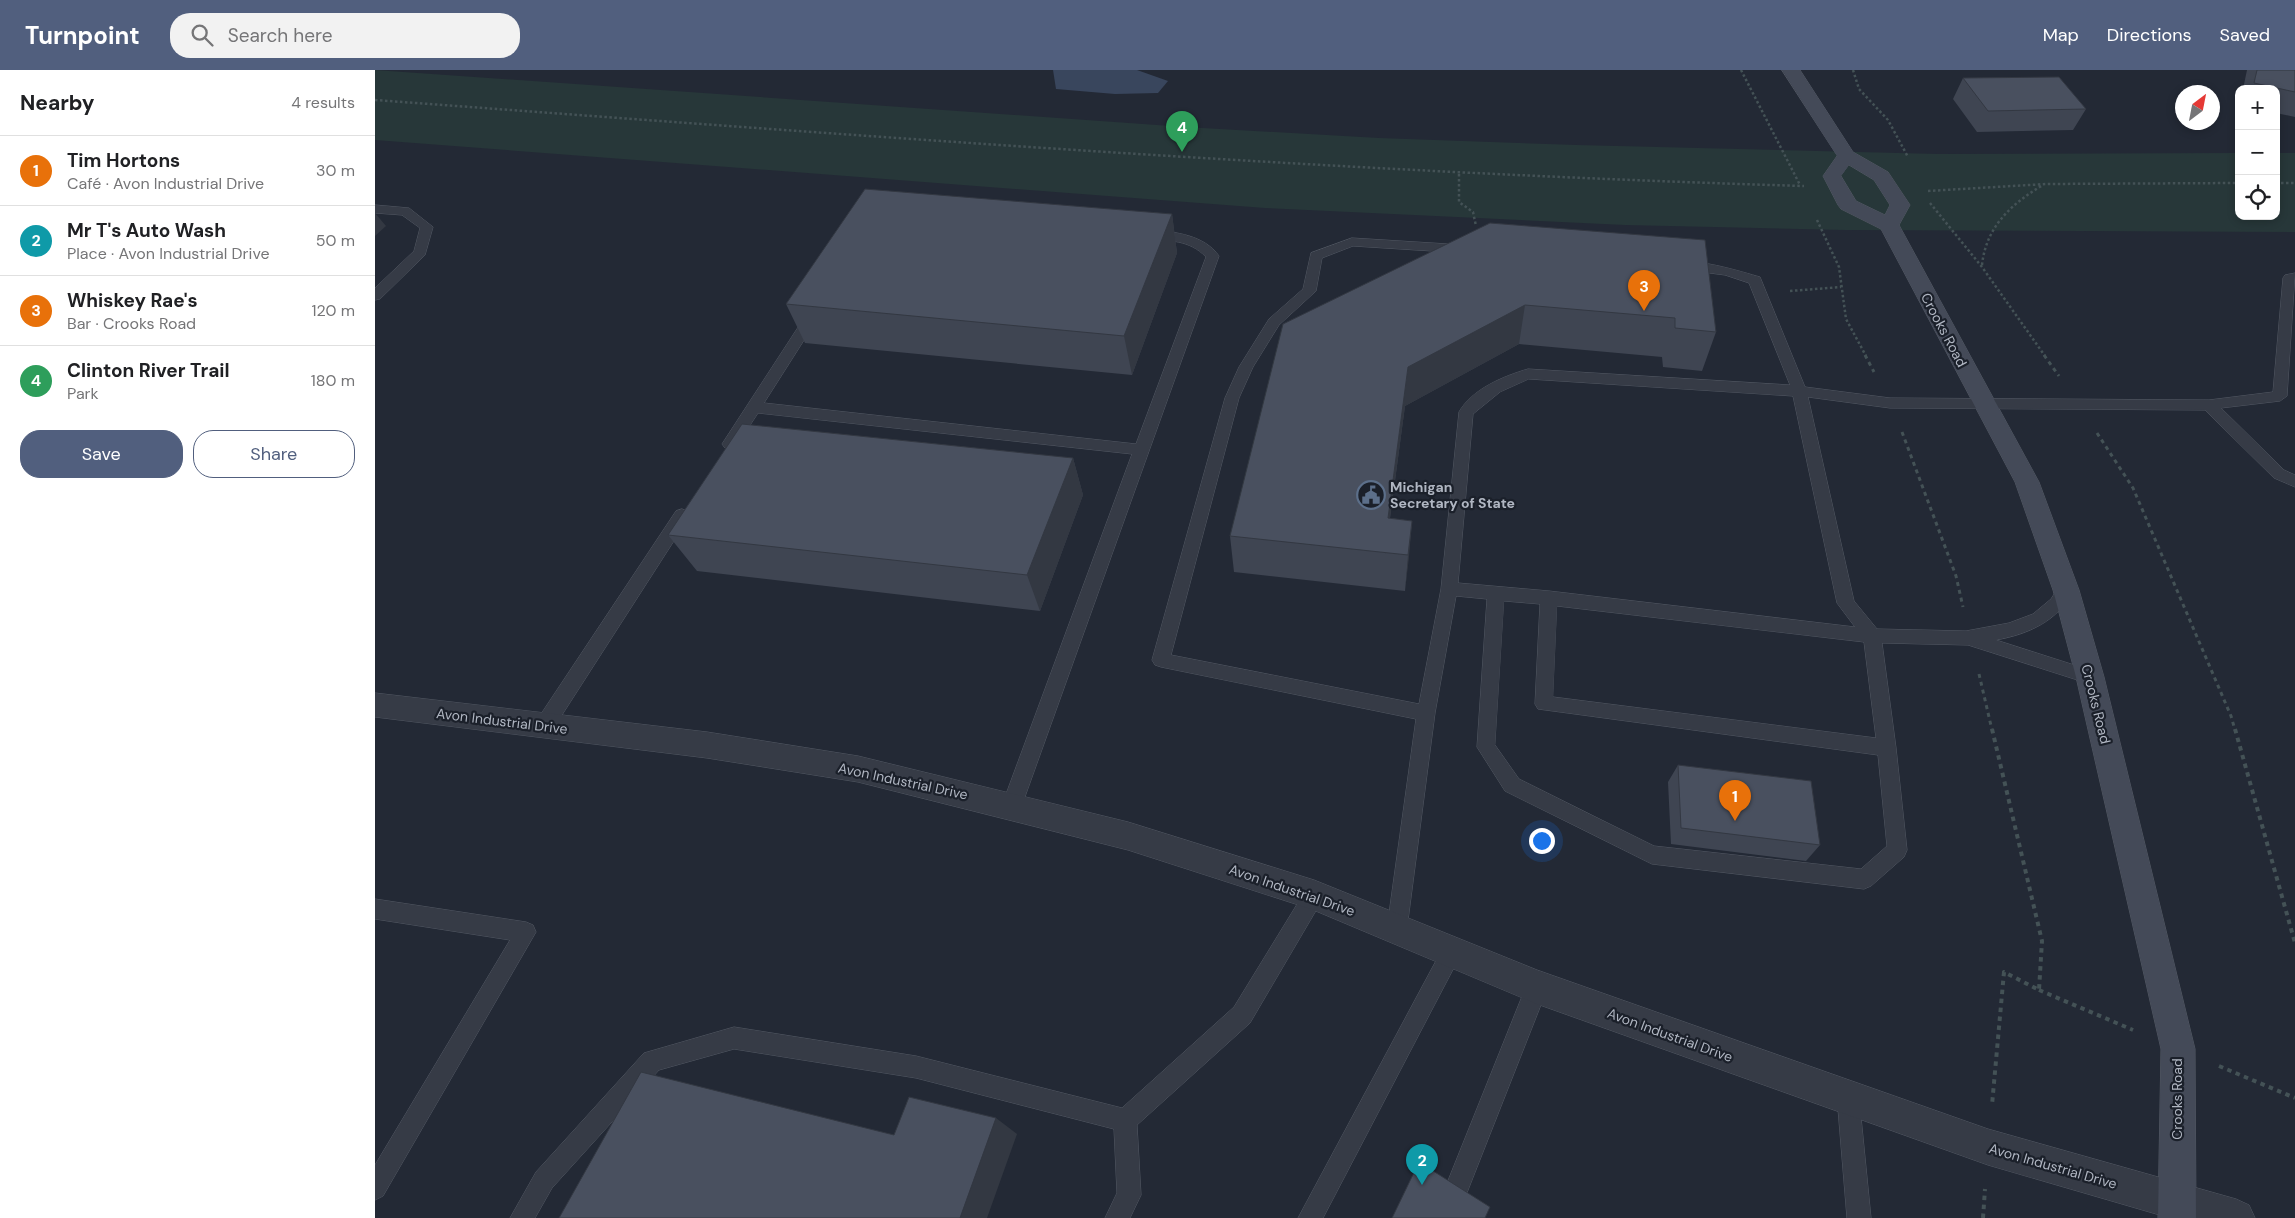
<!DOCTYPE html>
<meta charset="utf-8">
<style>
:root{--surface:#fff;--page:#f2f2f2;--text:#202124;--muted:#757577;--line:#e0e0e0;--accent:#515f7e}
body{margin:0;font-family:"DM Sans",sans-serif;background:var(--page);color:var(--text)}
.controls{position:absolute;right:15px;top:15px;display:grid;overflow:hidden;border-radius:10px;box-shadow:0 2px 8px #0003}
.controls button{width:45px;height:45px;display:grid;place-items:center;padding:0;border:0;border-bottom:1px solid var(--line);background:var(--surface);color:var(--text);font:25px sans-serif}
.compass{position:absolute;left:1800px;top:15px;width:45px;height:45px;border-radius:50%;background:var(--surface);box-shadow:0 2px 8px #0003;rotate:32deg}
.you{position:absolute;left:1166px;top:770px;width:18px;height:18px;margin:-12px;border:4px solid #fff;border-radius:50%;background:#1a73e8;box-shadow:0 0 0 8px #1a73e833}
.badge{display:grid;place-items:center;width:32px;height:32px;border-radius:50%;background:var(--accent);color:#fff;font-size:16px;font-weight:700}
.pin{position:absolute;translate:-50% -41px;filter:drop-shadow(0 1px 2px #0008)}
.pin::after{content:'';position:absolute;top:26px;width:18px;height:15px;background:inherit;clip-path:polygon(0 0,100% 0,50% 100%)}
.list{margin:0;padding:0;list-style:none}
h2{display:flex;justify-content:space-between;align-items:center;height:65px;margin:0;padding:0 20px;font-size:21px}
h2 small{font-size:16px;font-weight:400;color:var(--muted)}
.list li{display:grid;grid-template-columns:32px 1fr auto;gap:15px;align-items:center;box-sizing:border-box;height:70px;padding:0 20px;border-top:1px solid var(--line)}
.list b{display:block;font-size:19px;white-space:nowrap}
.list p{margin:0;font-size:16px;white-space:nowrap;color:var(--muted)}
.list em{font-size:16px;font-style:normal;color:var(--muted)}
.actions{display:flex;gap:10px;padding:15px 20px}
.actions a{flex:1;padding:11px 0;border:1px solid var(--accent);border-radius:20px;text-align:center;font-size:18px;color:var(--accent)}
.actions .main{background:var(--accent);color:#fff}
.icon{flex:none;width:28px;height:28px;fill:none;stroke:currentColor;stroke-width:2;stroke-linecap:round;stroke-linejoin:round}
.map{position:relative;flex:none;width:1920px;height:1148px;overflow:hidden}
header{display:flex;align-items:center;gap:30px;box-sizing:border-box;height:70px;padding:0 25px;background:var(--accent);color:#fff}
header strong{font-size:24px}
nav{display:flex;gap:28px;margin-inline-start:auto;font-size:18px}
.search{width:350px;height:45px;background:var(--page);display:flex;align-items:center;gap:12px;box-sizing:border-box;padding:0 18px;border-radius:20px;color:var(--muted);font-size:19px}
main{display:flex}
aside{flex:1;background:var(--surface)}
.map>svg:first-child{display:block}
.green{fill:#273739}
.water{fill:#39465d}
.lines{fill:none;stroke-linecap:round;stroke-linejoin:round}
.lane-casing{stroke:#535964;stroke-width:1}
.street-casing{stroke:#535964;stroke-width:1}
.secondary-casing{stroke:#535964;stroke-width:1}
.path-far2{stroke:#445256;stroke-width:2.5;stroke-dasharray:2.5 2.5;stroke-linecap:butt}
.path-far1{stroke:#445256;stroke-width:3;stroke-dasharray:4 4;stroke-linecap:butt}
.path{stroke:#445256;stroke-width:4;stroke-dasharray:4.5 4.5;stroke-linecap:butt}
.lane{fill:#363b46;fill-rule:evenodd}
.street{fill:#363b46;fill-rule:evenodd}
.secondary{fill:#444a58;fill-rule:evenodd}
.wall{fill:#3f4552}
.shaded-wall{fill:#333842}
.building{fill:#49505f;stroke:#333842}
.labels{text-anchor:middle;stroke-width:4.5;stroke-linejoin:round;paint-order:stroke}
.street-label{font-size:14px;fill:#b0b6c2;stroke:#1b202a}
.poi-label{font-size:14px;font-weight:bold;fill:#b0b6c2;stroke:#1b202a;text-anchor:start}
</style>
<header>
<strong>Turnpoint</strong>
<div class="search"><svg class="icon" aria-label="search" viewBox="0 0 24 24"><circle cx="10" cy="10" r="6"/><path d="M15 15l6 6"/></svg>Search here</div>
<nav><a>Map</a><a>Directions</a><a>Saved</a></nav>
</header>
<main>
<aside>
<h2>Nearby<small>4 results</small></h2>
<ul class="list">
<li><span class="badge" style="background:#e8710a">1</span><div><b>Tim Hortons</b><p>Café · Avon Industrial Drive</p></div><em>30 m</em></li>
<li><span class="badge" style="background:#0f9aa8">2</span><div><b>Mr T's Auto Wash</b><p>Place · Avon Industrial Drive</p></div><em>50 m</em></li>
<li><span class="badge" style="background:#e8710a">3</span><div><b>Whiskey Rae's</b><p>Bar · Crooks Road</p></div><em>120 m</em></li>
<li><span class="badge" style="background:#2e9e5b">4</span><div><b>Clinton River Trail</b><p>Park</p></div><em>180 m</em></li>
</ul>
<div class="actions"><a class="main">Save</a><a>Share</a></div>
</aside>
<div class="map">
<svg width="1920" height="1148" viewBox="0 0 1920 1148">
<rect width="100%" height="100%" fill="#232935"/>
<path class="green" d="M0,0l810,57 194,11 198,7 361,9 301,-1v63h37v-63h19v79l-450,-2 -220,-5 -360,-17 -890,-68z"/>
<path class="water" d="M678,0h84l31,11 -10,12 -43,1 -59,-5z"/>
<g class="lines">
<defs>
<path id="lane" d="M0,135l34,3 24,19 -8,28 -45,44 -5,1v-12l39,-37 6,-23 -18,-13 -27,-2z
M777,160c24,2 52,5 67,26l-197,549 -3,6 -7,3 -7,-3 -3,-6 130,-351 -374,-41 -23,35h-10l-3,-4 86,-132 5,-1 7,4 -56,88 372,41 70,-187c-17,-18 -36,-15 -59,-20l-1,-3z
M977,168l112,7 6,4 -6,4 -111,-7 -31,12 -6,33 -37,34 -26,42 -14,31 -68,257 248,49 22,-115 18,-177c13,-23 45,-36 69,-43l262,16 -41,-102 -24,-8 -46,-6 -2,-3c10,-12 68,7 83,11l45,110 85,11 319,2 64,-8 10,-114 2,-3 10,-2 -8,123 -7,5 -59,7 63,62 11,5v12l-21,-9 -69,-68 -315,-2 -82,-11 46,204 23,28 89,2 43,-8 24,-9 18,-15 9,-14 6,-2 6,2 2,5c-16,31 -45,44 -78,50l100,32 3,5 -3,5 -6,2 -122,-39 -86,-2 14,105 11,102 -3,7 -33,29 -7,3 -212,-25 -147,-73 -28,-44 10,-148 -31,-3 -21,117 -28,215 -3,7 -7,3 -7,-3 -3,-7 29,-209 -255,-52 -6,-2 -3,-5 73,-262 14,-31 30,-48 34,-30 8,-36zM1154,309l264,17 44,207 18,24 -306,-36 -91,-8 15,-169 27,-22zM1129,531l36,3 -5,100 3,5 340,46 9,91 -26,23 -207,-23 -135,-67 -24,-34zM1182,536l307,36 12,96 -323,-41z
M307,439l6,2 2,4 -2,4 -137,213 -7,2 -7,-2 -2,-6 2,-6 139,-209z
M939,815l7,3 3,7 -3,7 -71,121 -113,102 4,70 -11,23h-25l12,-25 -3,-64 -198,-51 -182,-29 -75,21 -107,118 -17,30h-25l26,-46 108,-119 90,-26 182,29 206,52 112,-101 73,-119z
M0,829l151,23 7,3 3,7 -153,264 -8,4v-35l135,-225 -135,-21z
M1077,871l7,3 4,7 -4,7 -136,260h-25l147,-274z
M1162,906l8,3 3,8 -91,231h-24l96,-239z
M1473,1016l8,3 3,8 12,121h-24l-10,-121 3,-8z"/>
<path id="street" d="M0,623l332,39 151,24 270,66 186,58 223,90 451,159 248,70 13,6 6,13h-85l-182,-53 -451,-161 -226,-95 -183,-59 -270,-68 -151,-24 -332,-41z"/>
<path id="secondary" d="M1407,0h18l53,82 35,20 22,33 -11,20 140,257 40,108 25,87 91,372 1,169h-38l3,-169 -85,-372 -23,-87 -38,-108 -134,-253 -40,-20 -3,-4 -15,-29 14,-20zM1474,95l25,15 16,25 -5,10 -29,-14 -15,-25z"/>
</defs>
<use href="#lane" class="lane-casing"/>
<use href="#street" class="street-casing"/>
<use href="#secondary" class="secondary-casing"/>
<path class="path-far2" d="M1366,0l59,115
M1478,0l6,19 29,31 20,37
M0,30c476,35 952,72 1429,86
M1084,104v28l14,10 3,14
M1901,113h19
M1553,121l118,-7 193,-1
M1555,133l52,64 63,89
M1442,150l22,47 7,52 20,37
M1607,195c4,-38 29,-61 61,-80
M1415,221l51,-4"/>
<path class="path-far1" d="M1490,285l9,17
M1669,285l15,21
M1527,362l54,144 7,31
M1722,363l36,55 98,228 4,14
M1604,604l13,56"/>
<path class="path" d="M1617,659l50,212 -3,49 -35,-18 -12,133
M1860,659l60,214
M1664,920l94,40
M1844,996l76,32
M1608,1148l2,-29"/>
<use href="#lane" class="lane"/>
<use href="#street" class="street"/>
<use href="#secondary" class="secondary"/>
</g>
<path class="wall" d="M1872,0h48v47l-19,-4v-24h-33z
M1588,8l123,31 -13,21 -96,2 -24,-33z
M797,144l5,39 -45,122 -327,-32 -19,-39z
M1115,153l226,109 -14,39 -39,-4 -1,-10 -143,-13 -114,62 -15,112 22,3 -7,70 -171,-19 -4,-36z
M698,388l10,37 -43,116 -343,-40 -29,-36z
M1303,695l142,80 -14,16 -135,-17 -3,-62z"/>
<path class="shaded-wall" d="M0,143l11,13 -11,10z
M797,144l5,39 -45,122 -8,-39z
M1150,235l-6,39 -114,62 -20,149 3,-37 20,-151z
M698,388l10,37 -43,116 -13,-36z
M1037,451l-3,36 -4,34 3,-36z
M621,1048l21,16 -30,84h-27z"/>
<path class="building" d="M1882,0h38v22l-41,-9z
M1684,7l27,32 -98,2 -25,-33z
M490,119l307,25 -48,122 -338,-32z
M1115,153l215,17 11,92 -41,-4v-10l-150,-13 -117,62 -20,151 24,3 -4,34 -178,-19 53,-212z
M367,354l331,34 -46,117 -359,-40z
M1303,695l133,16 9,64 -139,-17z
M266,1002l253,63 15,-38 87,21 -36,100h-401z
M1044,1092l71,45 -5,11h-93z"/>
<defs>
<symbol id="civic-ring" viewBox="-11 -11 22 22"><circle r="9.5" fill="#1b202a" stroke="#5c6f8a" stroke-width="1.5"/><path d="M-.6-6.5H3V-4.5H.6V-3L4-1V1h2V6H-6V1h2V-1L-.6-3ZM-1.2 2.5V6h2.4V2.5Z" fill="#5c6f8a"/></symbol>
</defs>
<g fill-rule="evenodd">
<use href="#civic-ring" x="980" y="409" width="32" height="32"/>
</g>
<g class="labels">
<g class="street-label">
<text transform="translate(1569 260) rotate(62)" y="5">Crooks Road</text>
<text transform="translate(1721 634) rotate(76)" y="5">Crooks Road</text>
<text transform="translate(127 651) rotate(7)" y="5">Avon Industrial Drive</text>
<text transform="translate(528 711) rotate(12)" y="5">Avon Industrial Drive</text>
<text transform="translate(917 820) rotate(19)" y="5">Avon Industrial Drive</text>
<text transform="translate(1295 965) rotate(20)" y="5">Avon Industrial Drive</text>
<text transform="translate(1802 1029) rotate(-90)" y="5">Crooks Road</text>
<text transform="translate(1678 1096) rotate(16)" y="5">Avon Industrial Drive</text>
</g>
<g class="poi-label">
<text x="1015" y="422">Michigan<tspan x="1015" dy="16">Secretary of State</tspan></text>
</g>
</g>
</svg>
<div class="controls">
<button>+</button>
<button>−</button>
<button><svg class="icon" aria-label="locate" viewBox="0 0 24 24"><circle cx="12" cy="12" r="6"/><path d="M12 2v4M12 18v4M2 12h4M18 12h4"/></svg></button>
</div>
<svg class="compass" viewBox="-18 -18 36 36"><path d="M0-13l5 13h-10z" fill="#e53935"/><path d="M0 13l5-13h-10z" fill="#757577"/></svg>
<div class="you"></div>
<div class="pin badge" style="left:1360px;top:751px;background:#e8710a">1</div>
<div class="pin badge" style="left:1047px;top:1115px;background:#0f9aa8">2</div>
<div class="pin badge" style="left:1269px;top:241px;background:#e8710a">3</div>
<div class="pin badge" style="left:807px;top:82px;background:#2e9e5b">4</div>
</div>
</main>
